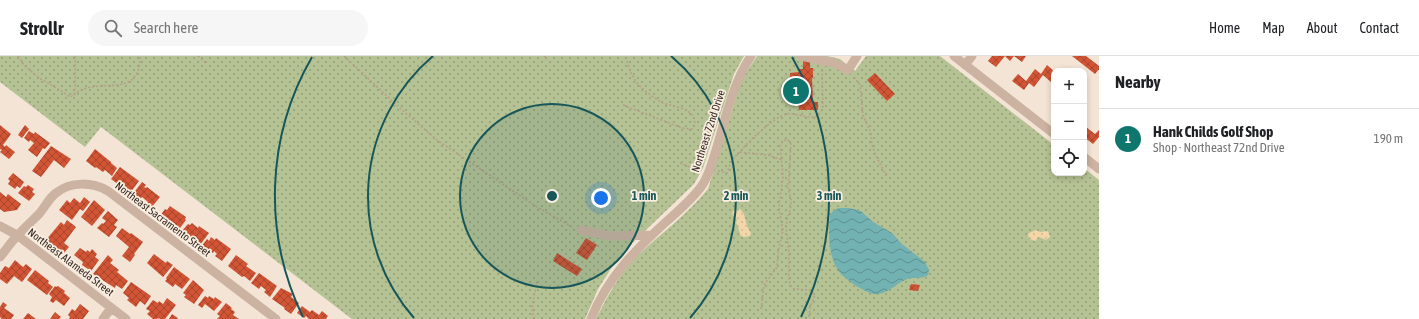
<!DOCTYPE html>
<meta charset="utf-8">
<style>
:root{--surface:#fff;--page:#f6f6f6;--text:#202124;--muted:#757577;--line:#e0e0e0;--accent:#0f766e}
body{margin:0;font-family:"Asap Condensed",sans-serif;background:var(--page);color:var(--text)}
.controls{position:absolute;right:12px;top:12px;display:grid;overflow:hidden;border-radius:8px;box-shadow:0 2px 6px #0003}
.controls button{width:36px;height:36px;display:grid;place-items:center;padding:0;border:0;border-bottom:1px solid var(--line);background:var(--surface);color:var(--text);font:20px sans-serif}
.you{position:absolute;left:601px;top:142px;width:14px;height:14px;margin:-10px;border:3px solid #fff;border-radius:50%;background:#1a73e8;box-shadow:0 0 0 6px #1a73e833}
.badge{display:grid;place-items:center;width:26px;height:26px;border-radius:50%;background:var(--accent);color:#fff;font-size:13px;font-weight:700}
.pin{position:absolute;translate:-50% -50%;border:2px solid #fff;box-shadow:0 1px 4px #0006}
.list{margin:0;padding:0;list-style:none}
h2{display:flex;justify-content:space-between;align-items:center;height:52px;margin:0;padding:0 16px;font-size:17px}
h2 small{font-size:13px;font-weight:400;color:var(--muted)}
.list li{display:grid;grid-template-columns:26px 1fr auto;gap:12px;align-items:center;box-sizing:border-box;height:60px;padding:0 16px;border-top:1px solid var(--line)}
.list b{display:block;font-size:15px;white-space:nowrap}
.list p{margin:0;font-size:13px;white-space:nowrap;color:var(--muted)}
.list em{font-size:13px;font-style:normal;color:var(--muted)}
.icon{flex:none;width:22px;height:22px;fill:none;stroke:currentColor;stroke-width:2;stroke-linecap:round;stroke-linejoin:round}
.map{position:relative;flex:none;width:1099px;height:263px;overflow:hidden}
header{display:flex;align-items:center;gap:24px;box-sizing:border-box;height:56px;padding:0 20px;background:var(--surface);border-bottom:1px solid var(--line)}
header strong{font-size:19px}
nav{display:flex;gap:22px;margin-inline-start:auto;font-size:14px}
.search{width:280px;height:36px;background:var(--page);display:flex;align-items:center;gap:10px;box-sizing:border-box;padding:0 14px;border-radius:22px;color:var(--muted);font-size:15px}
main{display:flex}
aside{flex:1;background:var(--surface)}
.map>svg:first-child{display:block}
.grass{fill:url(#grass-dots)}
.sand{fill:url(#sand-dots)}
.water{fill:url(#water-waves)}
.building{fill:url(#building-cross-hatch)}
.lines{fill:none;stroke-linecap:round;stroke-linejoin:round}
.path{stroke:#b79c8b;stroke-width:1.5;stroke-dasharray:2 2;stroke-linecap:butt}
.minor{stroke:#cbb2a1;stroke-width:9}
.ring{fill:none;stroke:#175759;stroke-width:2}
.labels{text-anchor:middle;stroke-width:3.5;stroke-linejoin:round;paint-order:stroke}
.street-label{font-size:11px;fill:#352924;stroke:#faeee1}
.centre{fill:#175759;stroke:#faeee1;stroke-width:2}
.ring-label{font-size:12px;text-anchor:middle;font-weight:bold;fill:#175759;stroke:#faeee1;stroke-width:3.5;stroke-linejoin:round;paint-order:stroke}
</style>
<header>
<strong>Strollr</strong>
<div class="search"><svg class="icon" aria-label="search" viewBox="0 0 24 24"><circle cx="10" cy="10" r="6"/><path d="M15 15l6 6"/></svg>Search here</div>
<nav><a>Home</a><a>Map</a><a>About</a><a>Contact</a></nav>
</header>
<main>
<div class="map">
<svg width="1099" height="263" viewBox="0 0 1099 263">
<defs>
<pattern id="grass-dots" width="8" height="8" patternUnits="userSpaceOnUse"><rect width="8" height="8" fill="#b5c294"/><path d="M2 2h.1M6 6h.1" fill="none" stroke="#949e79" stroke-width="1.8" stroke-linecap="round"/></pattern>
<pattern id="sand-dots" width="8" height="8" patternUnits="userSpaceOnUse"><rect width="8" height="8" fill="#f2d6a8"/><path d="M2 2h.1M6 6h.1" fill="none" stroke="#d0b890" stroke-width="1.8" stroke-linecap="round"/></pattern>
<pattern id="water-waves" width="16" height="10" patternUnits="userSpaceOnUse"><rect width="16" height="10" fill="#72b2b2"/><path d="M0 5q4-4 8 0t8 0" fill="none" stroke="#5e9191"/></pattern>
<pattern id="building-cross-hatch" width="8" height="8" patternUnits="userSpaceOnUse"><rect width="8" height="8" fill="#d15535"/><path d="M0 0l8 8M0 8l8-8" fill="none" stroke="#aa462d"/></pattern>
</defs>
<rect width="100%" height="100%" fill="#f3e4d5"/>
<path class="grass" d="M0,0h744l-10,18 -31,94 -9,16 -68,65 -14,18 -14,22 -13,30h-233l-251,-192 -16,20 -85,-65z
M757,0h70l13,3 15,12 11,-15h74l114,89v28h30v-5l15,12v139h-503c11,-22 23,-45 40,-62 24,-23 51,-42 72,-68l32,-105 6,-11z"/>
<path class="sand" d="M740,153l4,5 3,12 4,7 -1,3 -6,1 -3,-1c-2,-4 -2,-9 -5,-13l1,-3 -5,-6 1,-3z
M1036,174l4,2 7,-1 2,2 1,4 -4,3 -7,-3 -4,4 -5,-2 -2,-3 1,-3z"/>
<path class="water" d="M839,152h10l12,3 12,11 19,11 10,11 23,18 4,8 -1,5c-6,5 -15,1 -23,5 -9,4 -17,13 -27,14 -7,1 -14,-4 -20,-7 -5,-3 -10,-7 -15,-11 -15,-14 -15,-42 -13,-61l3,-4z"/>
<path class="building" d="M992,0h34l-4,6 -8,-6 -4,5 -5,-5 -9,11 -8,-6z
M1072,0h14l13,10v4h-1l-3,4z
M803,5h7v7h3v10h-1l1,24h5v8h-19l-1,-8h-3l-1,-6h-4v-23l9,-1 -1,-3h5z
M1047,9l7,6v11l-2,1 -9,-8 -9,12 -5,-4 -5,7 -12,-9 6,-7 8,7 9,-12 6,5z
M875,17l20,21 -8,7 -20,-21z
M0,69l11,9 -8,11 2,2 1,-2 9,7 -6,7 -9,-7 2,-2 -2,-1z
M25,69l4,4 -7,9 -4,-3z
M1086,71l9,7 4,-4v7l-6,7 -9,-7v-7z
M29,75l5,3 1,-2 15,11 -5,6 -2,-1 -6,9 -9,-7 6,-7 -4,-3 -1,2 -5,-4z
M51,90l20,13 -7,9 -10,-8 -13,17 -9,-6z
M95,93l16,13v1l6,5 -5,8 -7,-6 -2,2 -7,-5 -1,1 -9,-7z
M120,111l19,14 -9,12 -19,-14z
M13,117l11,9 -4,6 -3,-2 -2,3 -7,-5 2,-3 -2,-2z
M142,126l4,3 -2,2 2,1 1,-1 13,10 -9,11 -5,-3 2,-3 -6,-5 -3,3 -7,-5z
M28,129l6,4 -2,3 3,2 -6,7 -11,-8 6,-7 2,1z
M0,136l6,5 2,-3 13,10 -4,6 -13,2 -4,-3z
M84,141l6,5 -7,9 -3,-2 -8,11 -13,-10 8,-10 3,3 4,-5 6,5z
M94,144l11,10 -13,16 -11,-9z
M170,150l16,11 -1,2 1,1 -6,8 -12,-9 -2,2 -6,-5 5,-7 2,1z
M108,155l10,9 -4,5 3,2 -8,10 -12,-9 5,-5 1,1 3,-3 -4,-3z
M67,164l9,7 -12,16 5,4 -6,7 -17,-14 15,-18 3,3z
M192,167l6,5 1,-2 10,7 -9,12 -19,-13 7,-8 2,1z
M122,172l8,6 1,-1 12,9 -9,12 1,1 -5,7 -8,-6 7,-9 -13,-11z
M211,181l4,3 1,-2 15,11 -9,12 -7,-5 2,-2 -3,-3 -1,2 -3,-2 -2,2 -7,-6 6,-8 2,2z
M586,182l11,7 -10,15 -11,-7z
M80,192l6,4 1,-2 3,2 2,-3 5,5 -2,3 4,3 -8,11 -9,-6 1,-3 -9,-7z
M557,197l25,16 -5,7 -24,-15z
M154,198l12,9 1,-2 6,4 -10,12 -16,-14z
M108,199l5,5 -3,3 9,7 -2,2 11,9 -6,8 -6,-4 -1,3 -22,-14z
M236,199l12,9 -2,2 10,7 -6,8 -6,-5 -2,1 -14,-11z
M15,204l8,7 3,-3 6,5 -10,13 -8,-6 -7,8 -7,-5v-6l5,-7 4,2z
M174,211l16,12 -8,10 -7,-5 -2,3 -8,-6 2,-2 -1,-1z
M35,214l14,11 -1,2 5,4 -6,8 -20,-15z
M259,217l18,13 -7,11 -6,-5 2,-2 -5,-4 -2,3 -8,-6z
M193,224l11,10 -10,14 -10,-7 2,-2 -3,-2z
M131,226l20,14 -6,9 -5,-4 -4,6 -9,-7 2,-2 -6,-5z
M911,228l9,1 -2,6 -9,-1z
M55,230l1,1 2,-1 7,5 -1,2 6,5 -6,8 -8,-6 -3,3 -3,-2 2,-4 -3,-3z
M281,232l12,6 -2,3 8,6 -8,11 -7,-5 1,-1 -13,-9z
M205,240l3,2 1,-2 5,3 1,-2 7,5 -8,9 -9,-7 -3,4 -4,-3z
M167,242l9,7 -11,14h-5l-2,-1 -1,1h-4l-6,-5 3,-3 -4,-2 7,-9 5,3 1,-2 4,3z
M3,246l4,3 -3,3 10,7 -3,4h-9l-2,-2v-10z
M226,247l6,5 -1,1 4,3 -2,3 6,4h-22l3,-3 -3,-2z
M80,248l9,7 -6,8h-14l1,-2 -2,-2 4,-6 3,2z
M302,250l8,6 2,-2 7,5 3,-4 6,5 -2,3h-17l-3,-3 -2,2 -7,-5z
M55,256l6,5 -2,2h-9z
M28,257l8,6h-13z
M172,258l6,4 -1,1h-8z"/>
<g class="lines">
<path class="path" d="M18,0l6,9 15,13 21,12 10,7 4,-2 1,-8v-31
M198,0l9,8
M344,0l58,54 35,30 100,67 37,21
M544,0l1,1
M854,21l6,8 3,30 8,18 1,12 4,11 11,21
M74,39c18,-18 54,1 64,-24 2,-5 2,-10 2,-15
M623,49l59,23 10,1 2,-3c5,-17 -20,-19 -31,-23 -7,-4 -15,-9 -21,-15 -8,-7 -12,-16 -15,-27
M740,96l28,3 14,5
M680,107l12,5 10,1
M718,115l9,2c2,-6 4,-12 8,-16 9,-11 39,-41 52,-43 13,-2 31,13 36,-8l-1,-38
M761,253l3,-24 13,-18 1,-15 5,-22 -3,-15 -1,-10 4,-28 -3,-33 5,-4h3l3,4 -3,44 3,11v7l-4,14 -1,7 3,26v28l2,5 3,3 15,1 3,2 2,3v3l-4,9 -1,12
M534,263c-5,-14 2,-24 3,-39"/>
<path class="minor" d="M801,0l33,7 14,7 9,-14
M954,0l100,78
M965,9l7,-9
M1084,101l15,12
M0,170l17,9 109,84
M581,174l29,6 42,-1
M0,201c6,-7 11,-15 17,-21 7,-8 15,-15 22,-22 6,-7 10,-16 17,-21 15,-12 36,-11 52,-2l168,128
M103,263l8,-11
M591,263c16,-41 44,-69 76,-98 12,-11 27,-23 36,-37 7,-11 10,-25 14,-37 9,-31 16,-64 34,-91"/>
</g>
<circle cx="552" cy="140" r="92" fill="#175759" fill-opacity=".12"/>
<g class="ring">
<circle cx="552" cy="140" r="92"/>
<path d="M414 262A184 184 0 0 1 433 0M671 0A184 184 0 0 1 690 262"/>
<path d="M303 261A277 277 0 0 1 312 1M792 1A277 277 0 0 1 801 261"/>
</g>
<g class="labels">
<g class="street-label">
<text transform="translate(708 75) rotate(-72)" y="4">Northeast 72nd Drive</text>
<text transform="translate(163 163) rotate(37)" y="4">Northeast Sacramento Street</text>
<text transform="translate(71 206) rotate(37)" y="4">Northeast Alameda Street</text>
</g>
</g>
<circle cx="552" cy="140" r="6" class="centre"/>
<g class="ring-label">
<text x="644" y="144">1 min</text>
<text x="736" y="144">2 min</text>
<text x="829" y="144">3 min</text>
</g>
</svg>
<div class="controls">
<button>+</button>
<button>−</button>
<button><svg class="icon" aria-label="locate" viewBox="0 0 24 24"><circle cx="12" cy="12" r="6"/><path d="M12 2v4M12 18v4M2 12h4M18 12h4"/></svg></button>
</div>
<div class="you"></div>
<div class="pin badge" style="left:796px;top:35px">1</div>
</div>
<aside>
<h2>Nearby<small></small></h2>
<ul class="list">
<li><span class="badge">1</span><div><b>Hank Childs Golf Shop</b><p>Shop · Northeast 72nd Drive</p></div><em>190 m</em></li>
</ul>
</aside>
</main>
